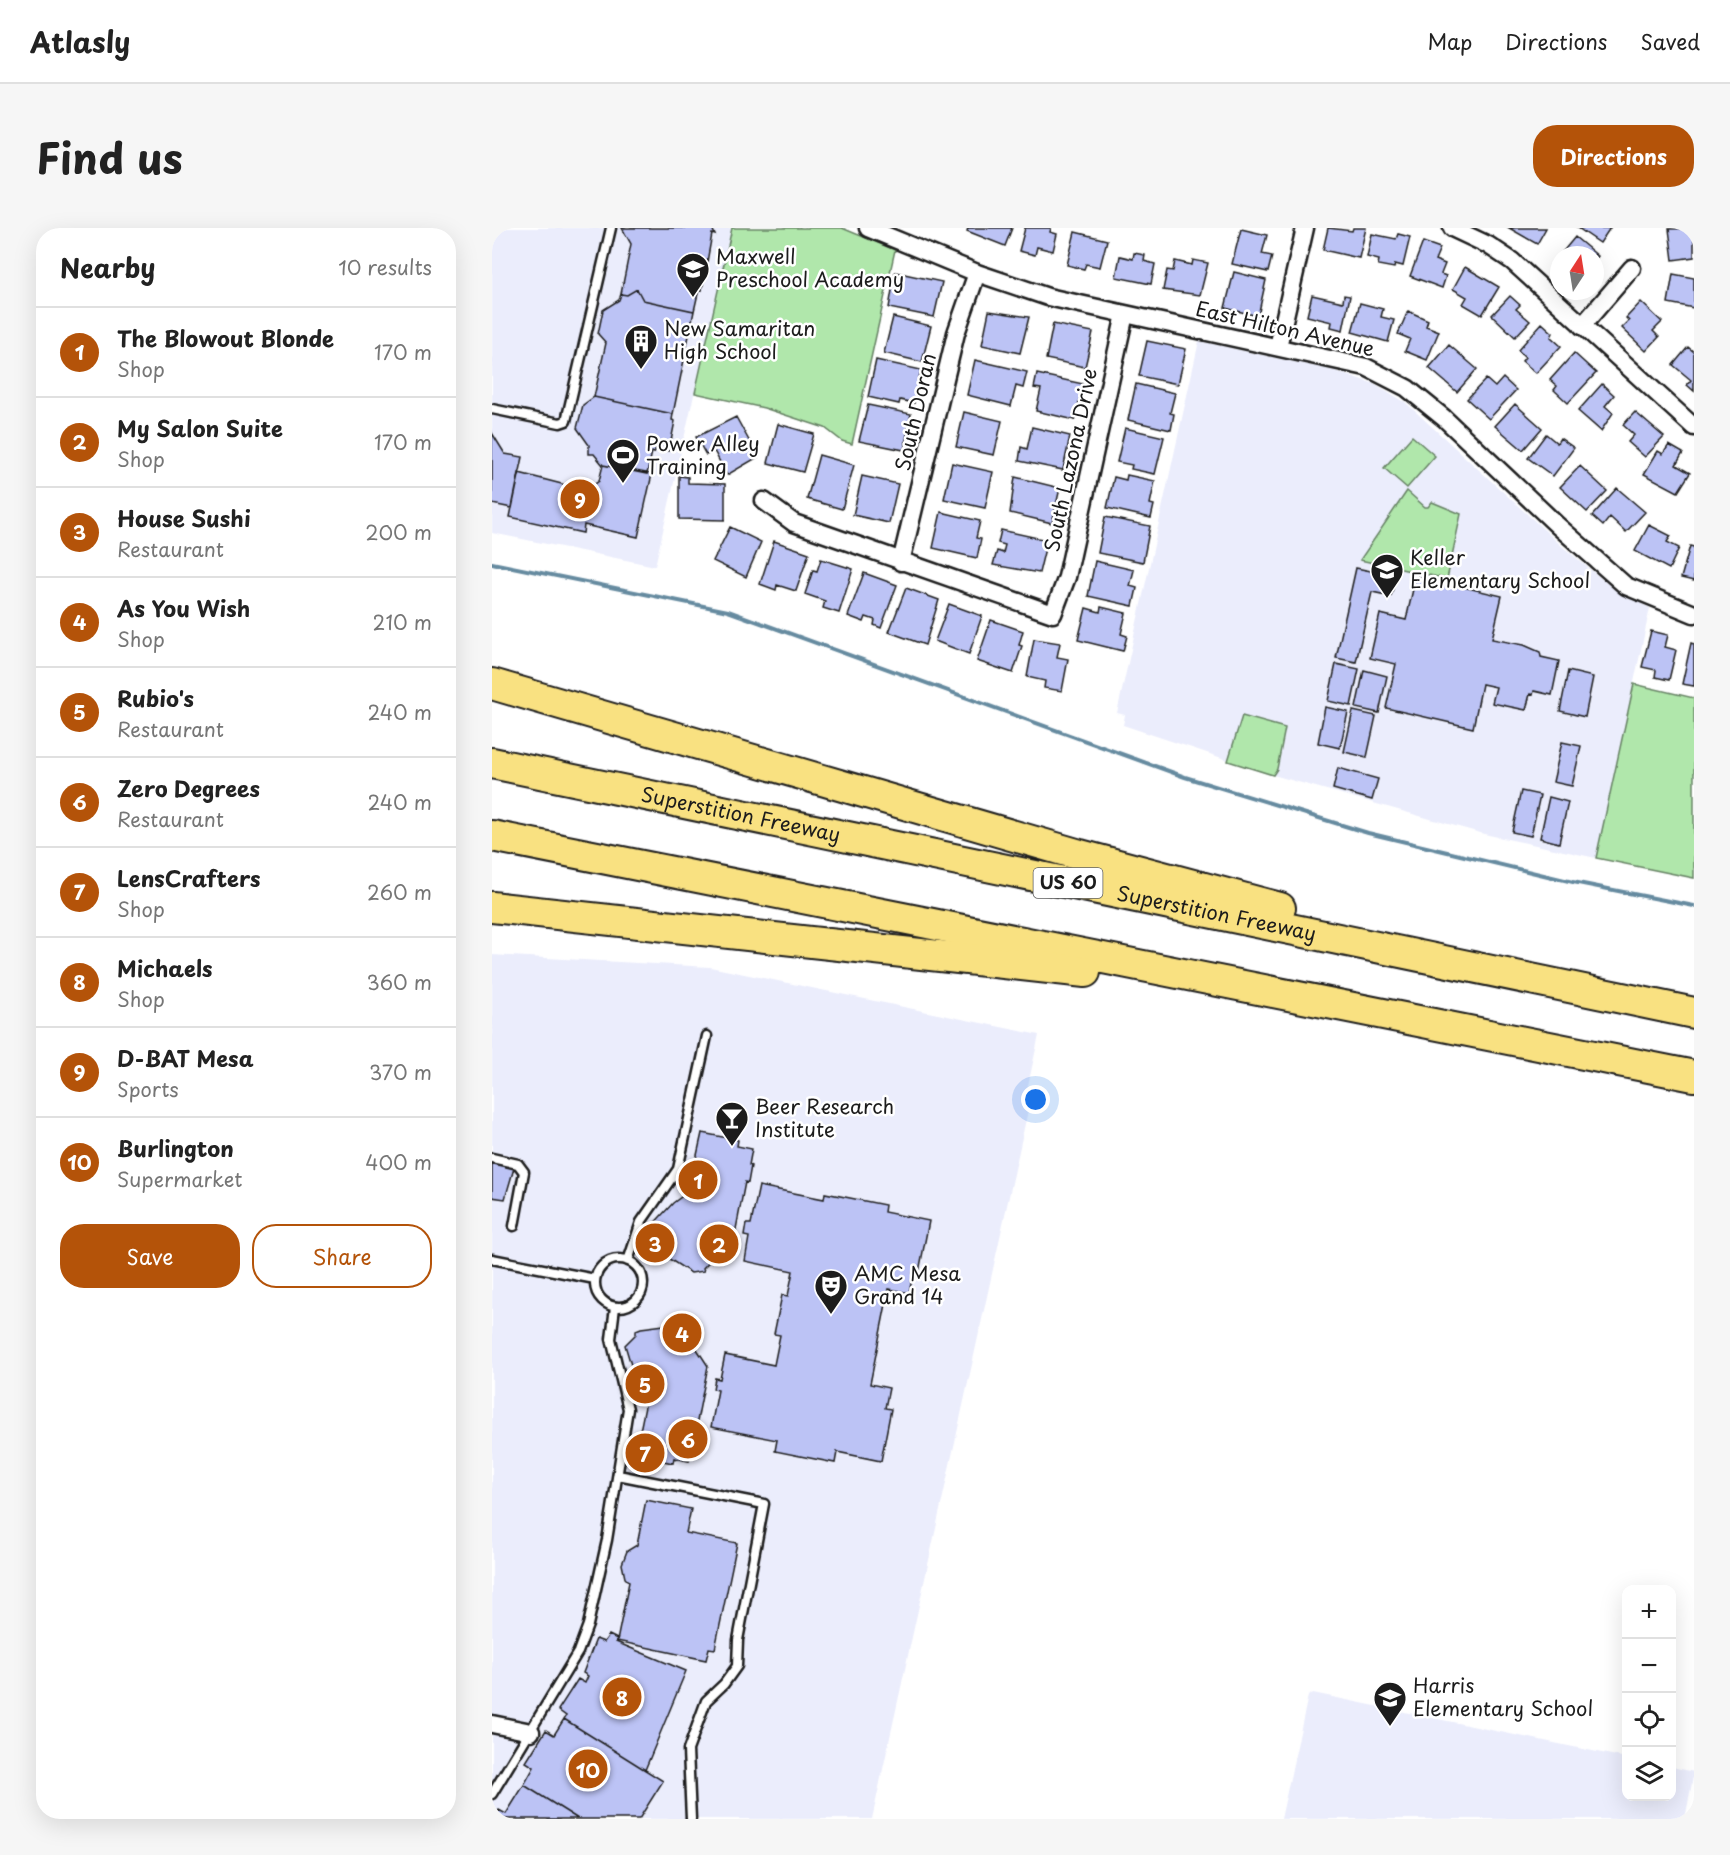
<!DOCTYPE html>
<meta charset="utf-8">
<style>
:root{--surface:#fff;--page:#f6f6f6;--text:#222;--muted:#767676;--line:#e0e0e0;--accent:#b45309}
body{margin:0;font-family:"Playpen Sans",sans-serif;background:var(--page);color:var(--text)}
.controls{position:absolute;right:18px;bottom:18px;display:grid;overflow:hidden;border-radius:12px;box-shadow:0 6px 24px #0002}
.controls button{width:54px;height:54px;display:grid;place-items:center;padding:0;border:0;border-bottom:2px solid var(--line);background:var(--surface);color:var(--text);font:30px sans-serif}
.compass{position:absolute;left:1058px;top:18px;width:54px;height:54px;border-radius:50%;background:var(--surface);box-shadow:0 6px 24px #0002;rotate:12deg}
.you{position:absolute;left:544px;top:872px;width:21px;height:21px;margin:-15px;border:4px solid #fff;border-radius:50%;background:#1a73e8;box-shadow:0 0 0 9px #1a73e833}
.badge{display:grid;place-items:center;width:39px;height:39px;border-radius:50%;background:var(--accent);color:#fff;font-size:20px;font-weight:700}
.pin{position:absolute;translate:-50% -50%;border:3px solid #fff;box-shadow:0 2px 6px #0006}
.list{margin:0;padding:0;list-style:none}
h2{display:flex;justify-content:space-between;align-items:center;height:78px;margin:0;padding:0 24px;font-size:26px}
h2 small{font-size:20px;font-weight:400;color:var(--muted)}
.list li{display:grid;grid-template-columns:39px 1fr auto;gap:18px;align-items:center;box-sizing:border-box;height:90px;padding:0 24px;border-top:2px solid var(--line)}
.list b{display:block;font-size:22px;white-space:nowrap}
.list p{margin:0;font-size:20px;white-space:nowrap;color:var(--muted)}
.list em{font-size:20px;font-style:normal;color:var(--muted)}
.actions{display:flex;gap:12px;padding:18px 24px}
.actions a{flex:1;padding:14px 0;border:2px solid var(--accent);border-radius:24px;text-align:center;font-size:21px;color:var(--accent)}
.actions .main{background:var(--accent);color:#fff}
.icon{flex:none;width:33px;height:33px;fill:none;stroke:currentColor;stroke-width:2;stroke-linecap:round;stroke-linejoin:round}
.map{position:relative;flex:none;width:1202px;height:1591px;overflow:hidden;border-radius:24px}
header{display:flex;align-items:center;gap:36px;box-sizing:border-box;height:84px;padding:0 30px;background:var(--surface);border-bottom:2px solid var(--line)}
header strong{font-size:28px}
nav{display:flex;gap:33px;margin-inline-start:auto;font-size:21px}
.intro{display:flex;align-items:center;justify-content:space-between;box-sizing:border-box;height:144px;padding:0 36px}
h1{margin:0;font-size:42px}
.button{padding:15px 27px;border-radius:24px;background:var(--accent);color:#fff;font-size:21px;font-weight:700}
main{display:flex;gap:36px;padding:0 36px}
aside{flex:1;background:var(--surface);border-radius:24px;box-shadow:0 6px 24px #0002}
.map>svg:first-child{display:block}
.built{fill:#ebedfc}
.green{fill:#b0e7ab;stroke:#668264;stroke-width:1.5}
.lines{fill:none;stroke-linecap:round;stroke-linejoin:round}
.stream{stroke:#668ba0;stroke-width:4}
.building{fill:#bcc3f5;stroke:#1c1c1c;stroke-width:1.5}
.lane-casing{stroke:#1c1c1c;stroke-width:13}
.street-casing{stroke:#1c1c1c;stroke-width:21}
.highway-casing{stroke:#1c1c1c;stroke-width:34}
.lane{stroke:#fff;stroke-width:8}
.street{stroke:#fff;stroke-width:16}
.highway{stroke:#f9e181;stroke-width:30}
.labels{text-anchor:middle;stroke-width:5;stroke-linejoin:round;paint-order:stroke}
.shield{fill:#fff;stroke:#606060;stroke-width:1.5}
.shield-label{font-size:18px;font-weight:bold;fill:#1c1c1c}
.poi-label{font-size:20px;fill:#1c1c1c;stroke:#fff;text-anchor:start}
.street-label{font-size:20px;fill:#1c1c1c;stroke:#fff}
</style>
<header>
<strong>Atlasly</strong>
<nav><a>Map</a><a>Directions</a><a>Saved</a></nav>
</header>
<div class="intro"><h1>Find us</h1><a class="button">Directions</a></div>
<main>
<aside>
<h2>Nearby<small>10 results</small></h2>
<ul class="list">
<li><span class="badge">1</span><div><b>The Blowout Blonde</b><p>Shop</p></div><em>170 m</em></li>
<li><span class="badge">2</span><div><b>My Salon Suite</b><p>Shop</p></div><em>170 m</em></li>
<li><span class="badge">3</span><div><b>House Sushi</b><p>Restaurant</p></div><em>200 m</em></li>
<li><span class="badge">4</span><div><b>As You Wish</b><p>Shop</p></div><em>210 m</em></li>
<li><span class="badge">5</span><div><b>Rubio's</b><p>Restaurant</p></div><em>240 m</em></li>
<li><span class="badge">6</span><div><b>Zero Degrees</b><p>Restaurant</p></div><em>240 m</em></li>
<li><span class="badge">7</span><div><b>LensCrafters</b><p>Shop</p></div><em>260 m</em></li>
<li><span class="badge">8</span><div><b>Michaels</b><p>Shop</p></div><em>360 m</em></li>
<li><span class="badge">9</span><div><b>D-BAT Mesa</b><p>Sports</p></div><em>370 m</em></li>
<li><span class="badge">10</span><div><b>Burlington</b><p>Supermarket</p></div><em>400 m</em></li>
</ul>
<div class="actions"><a class="main">Save</a><a>Share</a></div>
</aside>
<div class="map">
<svg width="1202" height="1591" viewBox="0 0 1202 1591">
<rect width="100%" height="100%" fill="#fff"/>
<filter id="ink" filterUnits="userSpaceOnUse"><feTurbulence type="fractalNoise" baseFrequency=".0167" numOctaves="2"/><feDisplacementMap in="SourceGraphic" scale="12" xChannelSelector="R" yChannelSelector="G"/><feConvolveMatrix kernelMatrix="1 2 1 2 8 2 1 2 1" color-interpolation-filters="sRGB"/></filter>
<g filter="url(#ink)">
<path class="built" d="M0,0h240l-77,338 -163,-33z
M707,113l136,30 40,13 30,18 158,145 52,43 35,18 -54,250 -112,-24 -211,-59 -150,-50 2,-10 -8,-2z
M0,727l218,12 329,68 -14,64 5,2 -158,718h-380z
M821,1465l313,65v38h46v-29l22,5 -9,47h-404l27,-123z"/>
<path class="green" d="M240,0h110l53,22 -43,194 -10,-3 -17,-13 -61,-20 -69,-15z
M920,208l23,20 -28,32 -23,-20z
M915,263l18,16h3l4,-5 29,12 -14,65 -87,-19z
M1142,456l60,14v180l-98,-20z
M750,488l43,12 -8,41 -4,6 -45,-14z"/>
<g class="lines">
<path class="stream" d="M0,335l236,48 457,166 183,56 205,49 121,24"/>
</g>
<path class="building" d="M130,0h90l3,7 -3,-1 -10,56 -3,-1 -5,22 -51,-11 -6,-11 -10,6 -6,-1 10,-50z
M476,0h44l-7,18 -38,-15z
M533,0h26l-1,4 7,2 -4,17 -16,-4 -2,8 -16,-4z
M836,0l24,3 1,-3h13l-7,30 -36,-8z
M1017,0h37l-9,16z
M1086,0h32l-10,15z
M1202,0v29l-21,3 -4,-31z
M749,1l26,6 -5,19 10,2 -4,16 -36,-8z
M583,4l32,8 -7,27 -14,-3 -2,5 -17,-4z
M880,6l24,5 2,-5 12,3 -7,29 -8,-2 -1,4 -16,-3 1,-5 -12,-3z
M1083,9l23,19 -3,4v-5h-35z
M931,14l17,6 -5,12 10,4 -4,10 5,2 -4,12 -32,-12z
M642,25l11,2 -1,6 11,3 -4,20 -35,-7 4,-21 13,3z
M701,32l15,3 -8,32 -37,-5 4,-20 6,1 2,-10 17,4z
M973,39l34,20 -17,28 -19,-11 4,-7 -14,-8z
M403,44l47,10 -8,35 -45,-9z
M742,44l32,8 -8,36 -33,-8z
M1181,46l21,4v30l-26,-5z
M145,61l6,11 51,11 -21,103 -79,-17 12,-54 -8,-9 5,-24 16,-10 2,-6 6,1z
M820,67l31,7 1,-7 6,1 -7,34 -12,-3 1,-5 -25,-6z
M1018,68l10,9 -4,4 14,12 -15,16 -23,-22z
M1149,74l21,20 -9,9 6,6 -13,14 -24,-23 7,-7 -3,-3z
M868,75l23,6 -2,8 13,3 -6,22 -36,-10z
M497,83l40,6 -9,36 -38,-8z
M916,83l20,9 -2,6 13,5 -12,29 -22,-9 5,-12 -12,-5z
M401,89l38,9 -9,36 -38,-9z
M1050,95l11,10 -2,4 10,9 -25,27 -14,-12 3,-4 -7,-7z
M561,96l40,8 -8,35 -39,-8z
M655,113l39,8 -8,35 -39,-8z
M957,117l28,24 -20,23 -28,-24z
M1196,119l6,5v39l-7,-6 4,-5 -18,-15z
M1082,125l22,20 -28,30 -14,-13 3,-4 -7,-6z
M384,132l45,10 -7,33 -14,-3 -1,4 -31,-7z
M483,132l52,12 -4,16 -7,-2 -5,20 -44,-11z
M545,146l46,10 -8,36 -39,-9 5,-22 -7,-1z
M1011,150l13,12 -27,29 -22,-20 19,-20 9,8z
M644,156l39,9 -5,20 4,1 -3,16 -43,-10z
M1110,156l12,11 -9,11 8,7 -12,18 -23,-20z
M102,169l79,17 -1,6 3,1 -6,30 -13,-3 -2,5 -2,-1 -5,22 -44,-9 -9,-11h-5v-9l-12,-17 6,-23z
M1023,176l27,24 -19,22 -28,-24z
M376,177l43,9 -7,36 -45,-9z
M472,184l38,9 -8,34 -38,-8z
M1143,184l29,25 -19,20 -17,-15 6,-7 -11,-10z
M244,189l22,40 -31,18 -13,-24 -8,4 -10,-18z
M286,196l36,10 -11,38 -35,-9z
M540,199l38,9 -7,34 -44,-9 2,-14 6,2z
M633,200l39,9 -9,37 -24,-5 1,-4 -15,-3z
M0,205l13,21 18,3 -11,51 -20,-4z
M1054,206l11,9 3,-5 14,10 -21,28 -25,-18z
M1177,217l14,8 -7,12 14,8 -12,19 -34,-18 14,-23 5,3z
M327,227l35,10 -12,44 -35,-10z
M460,235l41,9 -8,36 -41,-9z
M111,237l49,9 -14,63 -54,-12 -1,8 -73,-16 9,-44 62,16 8,-1 10,-7z
M1088,238l27,25 -20,21 -27,-25z
M635,247l28,6 -5,23 4,1 -3,13 -44,-10 7,-31 12,3z
M187,248l9,1v6l37,1v36l-46,-1z
M370,248l36,8 -9,39 -36,-8z
M523,249l45,11 -8,35 -42,-10z
M1125,260l28,24 -19,20 -16,-15 -7,9 -11,-10z
M449,284l39,9 -4,17 5,1 -4,19 -44,-10z
M613,289l45,9 -7,36 -45,-9z
M1157,297l22,11 -4,6 12,6 -10,21 -34,-18z
M238,299l31,15 -15,35 -33,-16z
M509,302l46,10 -8,33 -46,-8 4,-14 6,2 2,-8 -7,-2z
M282,313l35,12 -13,38 -19,-6 -1,5 -16,-6z
M1198,318l4,1v34l-13,-3z
M329,331l32,10 -14,44 -16,-5 2,-7 -20,-7 8,-24 4,1z
M603,333l39,9 -4,16 7,2 -4,18 -45,-10z
M864,340l40,8 -5,20 -19,-4 -16,70 -20,-4z
M372,345l33,12 -16,43 -7,-3 1,-5 -9,-3 -2,5 -16,-6z
M924,348l86,20 -10,43 32,6 16,7 1,5 18,4 -7,34 -18,-4 -1,4 -3,-1 -4,16 -34,-7 4,-16 -14,-3 -9,44 -87,-20 10,-44 -26,-6 10,-44 26,6z
M414,360l33,12 -14,45 -36,-13z
M457,376l33,12 -13,38 -34,-13z
M609,379l25,6 -5,21 6,2 -4,15 -45,-11 8,-32 14,4z
M499,392l32,11 -4,14 3,1 -9,27 -36,-12z
M1159,403l17,4 -3,12 11,3 -7,30 -14,-3 1,-7 -14,-3z
M542,411l26,4 -3,14 11,2 -6,32 -18,-3 1,-7 -18,-4z
M1199,415l3,1v42l-12,-2z
M844,436l23,5 -8,37 -23,-5z
M872,442l23,6 -8,37 -23,-5z
M1076,443l25,6 -8,40 -25,-6z
M833,479l23,5 -8,36 -22,-5z
M861,483l23,5 -9,41 -23,-5z
M1070,514l19,4 -9,40 -19,-4z
M846,540l40,11 -6,21 -39,-11z
M1029,563l19,4 -9,41 -19,-4z
M1057,569l19,5 -9,41 -19,-5z
M210,905l36,7 -1,6 15,3 -3,16 2,1 -3,17 -3,-1 -12,63 -15,7 -15,16 1,3 -13,2 -39,-25v-16l-4,-2 25,-27 16,-12z
M0,933l22,7 -9,31 -13,-2z
M267,958l65,13 1,-6 60,12 -1,7 45,9 -10,51 -5,-2 -5,23 -20,-4 -19,95 19,4 -4,20 6,1 -10,52 -44,-9 -2,11 -60,-12 2,-11 -66,-13 7,-37 -5,-1 2,-11 5,1 5,-24 49,10 6,-30 -6,-1 8,-39 6,1 5,-25 -48,-10 4,-24 -5,-1 2,-12h5z
M189,1094l12,7 -2,4 2,10 15,23 -19,95 -15,-3 -1,5 -38,-8 12,-58 -13,-22 -9,-30 11,-11v-4l5,-2 31,-4 6,3z
M154,1272l45,9 -5,24 51,10 -22,106 -6,-1 -3,12 -89,-19 12,-59 -4,-4 -3,-14 5,-13 10,-6z
M117,1407l8,4 -1,3 70,29 -41,99 -81,-51 2,-3 -8,-6 20,-31 7,4 3,-7 -5,-3 13,-34 8,3z
M72,1491l99,62 -24,38h-61l-54,-34 10,-18 -8,-5 20,-32 8,5z
M32,1557l54,34h-85l6,-9 7,4z"/>
<g class="lines">
<defs>
<path id="lane" d="M0,181l68,14 6,-2 45,-193
M0,930l26,6 6,8 -10,54
M0,1031l103,20
M103 1055a24 24 0 1 1 48 0a24 24 0 1 1-48 0Z
M136,1033l13,-39 37,-53 29,-133
M126,1247l146,29 -26,136 -1,26 -13,18 -18,17 -18,49 3,69
M0,1566l86,-142 10,-27 19,-85 21,-131 -17,-70 4,-32"/>
<path id="street" d="M376,0l109,45 71,24 318,70 41,21 37,30 113,107 69,61 68,28
M960,0l36,17 24,16 182,166
M1090,98l50,-58
M786,119l27,-119
M272,273l30,22 259,91 14,-37 58,-263
M409,334l55,-229 21,-60
M0,1496l39,8"/>
<g id="highway">
<path d="M0,456l588,171 200,53"/>
<path id="s1" d="M0,535l1202,250"/>
<path d="M0,608l1202,240"/>
<path d="M0,679l593,65"/>
</g>
</defs>
<use href="#lane" class="lane-casing"/>
<use href="#street" class="street-casing"/>
<use href="#highway" class="highway-casing"/>
<use href="#lane" class="lane"/>
<use href="#street" class="street"/>
<use href="#highway" class="highway"/>
</g>
</g>
<defs>
<symbol id="school-pin" viewBox="-11 -11 22 30"><path d="M0 17L-7.5 6A9.5 9.5 0 1 1 7.5 6Z" fill="#1c1c1c" stroke="#fff"/><path d="M0-5L7-2L0 1L-7-2ZM-4 1L0 2.5L4 1V4Q0 6-4 4Z" fill="#fff"/></symbol>
<symbol id="building-pin" viewBox="-11 -11 22 30"><path d="M0 17L-7.5 6A9.5 9.5 0 1 1 7.5 6Z" fill="#1c1c1c" stroke="#fff"/><path d="M-4-6H4V6H1V3H-1V6H-4ZM-2.5-4.3h1.7v1.8h-1.7ZM.8-4.3h1.7v1.8H.8ZM-2.5-1h1.7V.8h-1.7ZM.8-1h1.7V.8H.8Z" fill="#fff"/></symbol>
<symbol id="stadium-pin" viewBox="-11 -11 22 30"><path d="M0 17L-7.5 6A9.5 9.5 0 1 1 7.5 6Z" fill="#1c1c1c" stroke="#fff"/><path d="M0-5a6.5 5 0 1 0 0 10a6.5 5 0 1 0 0-10ZM-3.5-1.8h7v3.6h-7Z" fill="#fff"/></symbol>
<symbol id="bar-pin" viewBox="-11 -11 22 30"><path d="M0 17L-7.5 6A9.5 9.5 0 1 1 7.5 6Z" fill="#1c1c1c" stroke="#fff"/><path d="M-6-5H6L.8 .8V4.5H3.5V6h-7V4.5H-.8V.8Z" fill="#fff"/></symbol>
<symbol id="theatre-pin" viewBox="-11 -11 22 30"><path d="M0 17L-7.5 6A9.5 9.5 0 1 1 7.5 6Z" fill="#1c1c1c" stroke="#fff"/><path d="M-5-5.5Q0-4 5-5.5V0Q5 5 0 6Q-5 5-5 0ZM-3.3-2.5H-1v1.5H-3.3ZM1-2.5H3.3v1.5H1ZM-2.8 1Q0 5.5 2.8 1Z" fill="#fff"/></symbol>
</defs>
<g fill-rule="evenodd">
<use href="#school-pin" x="182" y="22" width="38" height="52"/>
<use href="#building-pin" x="130" y="94" width="38" height="52"/>
<use href="#stadium-pin" x="112" y="208" width="38" height="52"/>
<use href="#school-pin" x="876" y="323" width="38" height="52"/>
<use href="#bar-pin" x="221" y="871" width="38" height="52"/>
<use href="#theatre-pin" x="320" y="1039" width="38" height="52"/>
<use href="#school-pin" x="879" y="1451" width="38" height="52"/>
</g>
<g class="labels">
<rect class="shield" x="541.5" y="640" width="69" height="30" rx="4.5"/>
<g class="shield-label">
<text x="576" y="661">US 60</text>
</g>
<g class="poi-label">
<text x="224" y="36">Maxwell<tspan x="224" dy="23">Preschool Academy</tspan></text>
<text x="172" y="108">New Samaritan<tspan x="172" dy="23">High School</tspan></text>
<text x="154" y="223">Power Alley<tspan x="154" dy="23">Training</tspan></text>
<text x="918" y="337">Keller<tspan x="918" dy="23">Elementary School</tspan></text>
<text x="263" y="886">Beer Research<tspan x="263" dy="23">Institute</tspan></text>
<text x="362" y="1053">AMC Mesa<tspan x="362" dy="23">Grand 14</tspan></text>
<text x="921" y="1465">Harris<tspan x="921" dy="23">Elementary School</tspan></text>
</g>
<g class="street-label">
<text transform="translate(793 101) rotate(13)" y="7">East Hilton Avenue</text>
<text transform="translate(424 184) rotate(-77)" y="7">South Doran</text>
<text transform="translate(579 232) rotate(-78)" y="7">South Lazona Drive</text>
<text dy="7" stroke="none"><textPath href="#s1" startOffset="254">Superstition Freeway</textPath></text>
<text dy="7" stroke="none"><textPath href="#s1" startOffset="740">Superstition Freeway</textPath></text>
</g>
</g>
</svg>
<div class="controls">
<button>+</button>
<button>−</button>
<button><svg class="icon" aria-label="locate" viewBox="0 0 24 24"><circle cx="12" cy="12" r="6"/><path d="M12 2v4M12 18v4M2 12h4M18 12h4"/></svg></button>
<button><svg class="icon" aria-label="layers" viewBox="0 0 24 24"><path d="M12 4l9 5-9 5-9-5zM3 14l9 5 9-5"/></svg></button>
</div>
<svg class="compass" viewBox="-18 -18 36 36"><path d="M0-13l5 13h-10z" fill="#e53935"/><path d="M0 13l5-13h-10z" fill="#767676"/></svg>
<div class="you"></div>
<div class="pin badge" style="left:206px;top:952px">1</div>
<div class="pin badge" style="left:227px;top:1016px">2</div>
<div class="pin badge" style="left:163px;top:1015px">3</div>
<div class="pin badge" style="left:190px;top:1105px">4</div>
<div class="pin badge" style="left:153px;top:1156px">5</div>
<div class="pin badge" style="left:196px;top:1211px">6</div>
<div class="pin badge" style="left:153px;top:1225px">7</div>
<div class="pin badge" style="left:130px;top:1469px">8</div>
<div class="pin badge" style="left:88px;top:271px">9</div>
<div class="pin badge" style="left:96px;top:1541px">10</div>
</div>
</main>
